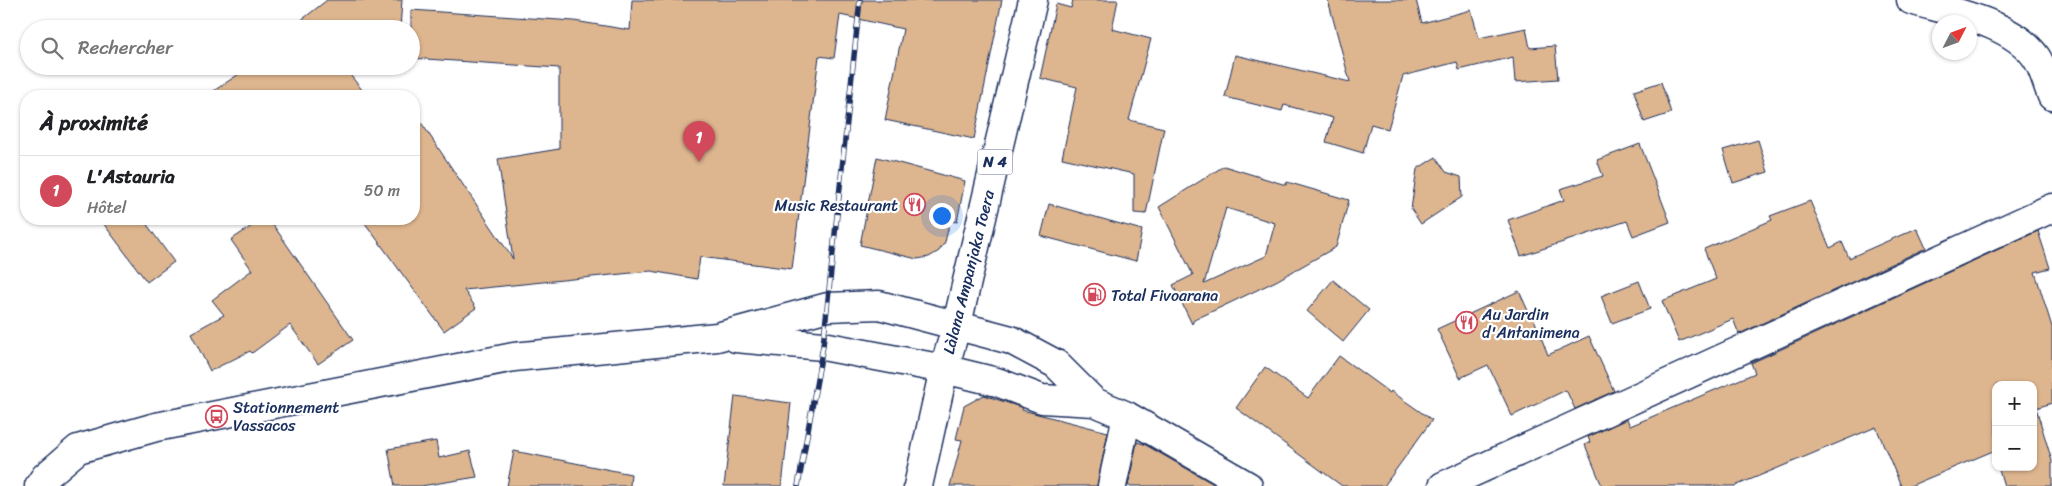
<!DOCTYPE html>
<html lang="fr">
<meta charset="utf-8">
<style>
:root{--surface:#fff;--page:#f6f6f6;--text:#202124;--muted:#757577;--line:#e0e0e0;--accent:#d1495b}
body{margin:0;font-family:Sriracha,sans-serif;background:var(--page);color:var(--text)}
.controls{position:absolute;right:15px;bottom:15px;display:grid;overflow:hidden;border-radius:10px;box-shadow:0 1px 4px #0004}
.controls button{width:45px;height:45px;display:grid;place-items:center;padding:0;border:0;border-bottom:1px solid var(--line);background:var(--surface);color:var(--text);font:25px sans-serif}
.compass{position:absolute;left:1932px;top:15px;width:45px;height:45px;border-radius:50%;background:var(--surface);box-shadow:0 1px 4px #0004;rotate:48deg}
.you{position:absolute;left:941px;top:215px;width:18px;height:18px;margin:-12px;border:4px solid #fff;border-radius:50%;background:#1a73e8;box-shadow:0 0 0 8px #1a73e833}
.badge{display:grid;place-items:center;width:32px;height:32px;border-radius:50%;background:var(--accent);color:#fff;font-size:16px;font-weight:700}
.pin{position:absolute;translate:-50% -41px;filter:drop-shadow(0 1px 2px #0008)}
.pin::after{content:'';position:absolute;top:26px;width:18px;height:15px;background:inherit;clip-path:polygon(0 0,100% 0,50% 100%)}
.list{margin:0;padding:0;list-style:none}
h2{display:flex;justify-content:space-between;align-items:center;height:65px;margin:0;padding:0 20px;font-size:21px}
h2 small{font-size:16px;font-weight:400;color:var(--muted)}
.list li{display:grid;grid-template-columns:32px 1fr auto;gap:15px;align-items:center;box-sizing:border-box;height:70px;padding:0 20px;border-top:1px solid var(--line)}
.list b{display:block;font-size:19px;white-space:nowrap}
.list p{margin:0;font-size:16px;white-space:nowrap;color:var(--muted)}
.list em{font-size:16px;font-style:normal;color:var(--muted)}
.icon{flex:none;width:28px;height:28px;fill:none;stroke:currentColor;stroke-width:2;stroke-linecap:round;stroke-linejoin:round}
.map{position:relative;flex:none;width:2052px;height:486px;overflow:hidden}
.search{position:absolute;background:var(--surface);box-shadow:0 1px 4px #0004;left:20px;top:20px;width:400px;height:55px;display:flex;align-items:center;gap:12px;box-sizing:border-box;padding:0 18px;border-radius:28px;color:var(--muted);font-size:19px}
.panel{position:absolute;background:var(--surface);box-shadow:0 1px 4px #0004;left:20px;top:90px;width:400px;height:135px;border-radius:20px}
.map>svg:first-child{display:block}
.building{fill:#ddb58e;stroke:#1b2f5e;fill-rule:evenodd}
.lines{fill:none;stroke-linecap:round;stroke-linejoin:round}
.minor-casing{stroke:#1b2f5e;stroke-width:31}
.major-casing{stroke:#1b2f5e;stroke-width:31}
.minor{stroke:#fff;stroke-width:28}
.major{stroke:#fff;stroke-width:28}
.rail-casing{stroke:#1b2f5e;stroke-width:5.5}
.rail{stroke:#fff;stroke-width:4;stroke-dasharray:11;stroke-linecap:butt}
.labels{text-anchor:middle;stroke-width:4.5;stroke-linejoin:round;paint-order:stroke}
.shield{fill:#fff;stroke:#5f6d8e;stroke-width:1}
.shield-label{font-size:15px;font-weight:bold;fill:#1b2f5e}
.poi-label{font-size:16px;fill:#1b2f5e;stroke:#fff;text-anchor:start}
.street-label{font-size:16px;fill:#1b2f5e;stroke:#fff}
</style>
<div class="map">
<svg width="2052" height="486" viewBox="0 0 2052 486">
<rect width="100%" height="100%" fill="#fff"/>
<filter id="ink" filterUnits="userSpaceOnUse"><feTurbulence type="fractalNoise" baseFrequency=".02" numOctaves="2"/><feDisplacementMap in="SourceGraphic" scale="10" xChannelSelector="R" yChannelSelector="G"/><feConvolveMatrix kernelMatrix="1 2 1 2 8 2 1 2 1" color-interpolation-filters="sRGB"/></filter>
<g filter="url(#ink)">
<path class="building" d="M327,0h75l-2,29h-110z
M632,0h370l-28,139 -89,-19 18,-91 -63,-14 -6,43 -15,-2 -27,213 -92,-12 -3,22 -46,-8 -187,19 12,18 -32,23 -82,-112h52v-107l99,147 -15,-100 61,-10v-81l-148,-10v-48l163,11 56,9z
M1073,0h45l-6,29 39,10 -22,81 35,8 -18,86 -12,-1v-39l-72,-16 15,-71 -37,-9 16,-74 15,4z
M1328,0h88l6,23 49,-13 8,28 47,-10 4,20 25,-2 3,33 -43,3 -2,-25 -54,13 -2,-8 -54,14 -15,53 -17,-5 -8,29 -37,-11 7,-24 -49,-13 -2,6 -57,-14 10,-42 115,27z
M251,66h92l24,30h-161z
M1661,82l10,31 -27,9 -10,-31z
M1758,140l10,32 -35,11 -10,-33z
M1640,144l30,78 -37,14 -6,-15 -106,35 -13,-36 56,-20 -4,-11 43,-13 -6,-16z
M877,157l88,24 -8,41 -7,-1 -5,21 -6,9 -10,6 -12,2 -57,-14z
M1436,157l10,15 15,5 1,20 -41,27 -10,-15 6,-40z
M1224,166l62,19 1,-3 62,18 -13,47 -60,34 -82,39 -2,4 -19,-39 20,-10 -34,-68zM1226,208l49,15 -9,33 -62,28z
M1810,201l20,47 12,-6 7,16 68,-30 9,20 -187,86 -6,-15 -54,23 -17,-41 54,-22 -12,-30 68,-29 -2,-4z
M1049,204l93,26 -6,31 -95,-25z
M100,219h43l31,43 -27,20z
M262,219h7l84,121 -35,24 -28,-39 -38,28 -2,-2 -40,20 -19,-38 33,-18 -12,-15 40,-30 -21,-30z
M2038,231l12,37 -15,4 17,55v76l-16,5 16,53v25h-48l-6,-19h35v-82h-37v75l-3,-9 -83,35h-9l-25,-59 -141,59h-133l-17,-41 5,-3 -2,-5 39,-18 3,7 125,-53 -4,-10z
M1333,280l36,30 -26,32 -36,-31z
M1639,281l11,28 -38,14 -11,-27z
M1519,291l11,24 2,-1 16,41 41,-19 25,55 -39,18 -9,-19 -54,26 -24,-51 -28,13 -23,-49z
M1339,356l51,37 1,-2 41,29 -48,66h-42l-106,-78 29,-41 43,31z
M984,395l39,13 -1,2 86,22 -11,54h-147l12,-46 -6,-1 8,-33z
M735,396l56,7 -9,83h-58z
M436,441l3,17 31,-7 7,26 -56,9h-26l-7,-37z
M1137,442l7,2 73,42h-89z
M514,451l117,23 -1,12h-123z"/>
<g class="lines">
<defs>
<path id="minor" d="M1911,0c40,12 100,22 125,57 7,10 11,27 16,39
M736,338l87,8 121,23 53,13 45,17 52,3
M39,486l6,-9 33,-28 78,-22 358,-70 203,-20 111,-30 51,-2 132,35 45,24 38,38 33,14 121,70
M1112,486l15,-70
M1443,486l609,-278"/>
<path id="major" d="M918,486l26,-117 13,-45 76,-324"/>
</defs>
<use href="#minor" class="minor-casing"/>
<use href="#major" class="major-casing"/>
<use href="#minor" class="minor"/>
<use href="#major" class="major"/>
<defs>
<path id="rail" d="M798,486l25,-140 37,-346"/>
</defs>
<use href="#rail" class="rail-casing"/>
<use href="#rail" class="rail"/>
</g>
</g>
<defs>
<symbol id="restaurant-ring" viewBox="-11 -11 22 22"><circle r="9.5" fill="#fff" stroke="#d1495b" stroke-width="1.5"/><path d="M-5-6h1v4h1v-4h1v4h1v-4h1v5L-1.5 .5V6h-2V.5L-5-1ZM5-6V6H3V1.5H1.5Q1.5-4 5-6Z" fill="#d1495b"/></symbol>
<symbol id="fuel-ring" viewBox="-11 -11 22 22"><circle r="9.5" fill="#fff" stroke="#d1495b" stroke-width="1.5"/><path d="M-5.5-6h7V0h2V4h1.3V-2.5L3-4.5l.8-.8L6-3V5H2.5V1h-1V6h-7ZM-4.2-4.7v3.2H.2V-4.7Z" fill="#d1495b"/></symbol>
<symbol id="bus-ring" viewBox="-11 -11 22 22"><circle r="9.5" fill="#fff" stroke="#d1495b" stroke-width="1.5"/><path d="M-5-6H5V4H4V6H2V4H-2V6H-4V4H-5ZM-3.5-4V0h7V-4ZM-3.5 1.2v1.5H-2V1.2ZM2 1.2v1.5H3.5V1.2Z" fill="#d1495b"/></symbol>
</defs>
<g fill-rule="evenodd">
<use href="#restaurant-ring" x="902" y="192" width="25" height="25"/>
<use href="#fuel-ring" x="1082" y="282" width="25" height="25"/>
<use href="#restaurant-ring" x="1454" y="310" width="25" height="25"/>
<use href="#bus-ring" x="204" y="404" width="25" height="25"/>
</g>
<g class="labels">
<rect class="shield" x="977.5" y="149.5" width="35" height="25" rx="4"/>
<g class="shield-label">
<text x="995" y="167">N 4</text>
</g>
<g class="poi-label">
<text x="898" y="211" text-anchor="end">Music Restaurant</text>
<text x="1111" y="301">Total Fivoarana</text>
<text x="1482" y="320">Au Jardin<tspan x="1482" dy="18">d'Antanimena</tspan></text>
<text x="233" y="413">Stationnement<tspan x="233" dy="18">Vassacos</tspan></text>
</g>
<g class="street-label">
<text transform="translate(968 272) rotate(-76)" y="6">Làlana Ampanjaka Toera</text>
</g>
</g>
</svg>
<div class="controls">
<button>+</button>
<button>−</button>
</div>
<svg class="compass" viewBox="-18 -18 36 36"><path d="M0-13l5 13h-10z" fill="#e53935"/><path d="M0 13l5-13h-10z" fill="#757577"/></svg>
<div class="you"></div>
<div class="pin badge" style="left:699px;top:162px">1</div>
<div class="search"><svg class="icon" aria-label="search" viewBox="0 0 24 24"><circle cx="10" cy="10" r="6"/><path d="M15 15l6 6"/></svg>Rechercher</div>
<section class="panel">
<h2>À proximité<small></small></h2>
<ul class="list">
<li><span class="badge">1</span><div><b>L'Astauria</b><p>Hôtel</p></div><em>50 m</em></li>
</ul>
</section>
</div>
